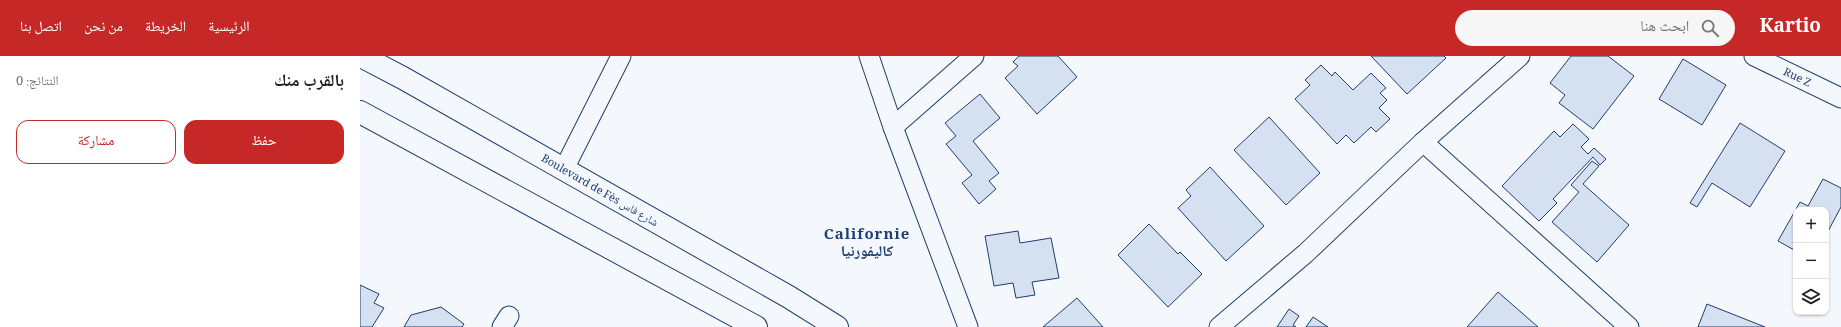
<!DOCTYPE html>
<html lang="ar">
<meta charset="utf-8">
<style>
:root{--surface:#fff;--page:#f6f6f6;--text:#222;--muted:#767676;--line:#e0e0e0;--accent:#c62828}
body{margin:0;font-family:Georgia,"Noto Naskh Arabic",serif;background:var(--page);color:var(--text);direction:rtl}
.controls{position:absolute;right:12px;bottom:12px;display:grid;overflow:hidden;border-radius:8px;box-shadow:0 1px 3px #0004}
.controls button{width:36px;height:36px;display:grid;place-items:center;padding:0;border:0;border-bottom:1px solid var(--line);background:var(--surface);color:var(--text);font:20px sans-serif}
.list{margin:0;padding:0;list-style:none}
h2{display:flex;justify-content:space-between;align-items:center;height:52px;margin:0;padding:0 16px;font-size:17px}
h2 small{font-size:13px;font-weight:400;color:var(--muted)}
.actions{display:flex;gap:8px;padding:12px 16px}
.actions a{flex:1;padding:9px 0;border:1px solid var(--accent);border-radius:12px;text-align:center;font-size:14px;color:var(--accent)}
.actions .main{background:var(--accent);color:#fff}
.icon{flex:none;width:22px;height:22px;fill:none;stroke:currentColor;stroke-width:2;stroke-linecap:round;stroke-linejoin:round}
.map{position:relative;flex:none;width:1481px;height:271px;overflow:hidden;direction:ltr}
header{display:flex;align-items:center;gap:24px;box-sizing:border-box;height:56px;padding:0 20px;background:var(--accent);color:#fff}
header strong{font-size:19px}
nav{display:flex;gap:22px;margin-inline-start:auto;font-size:14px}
.search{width:280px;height:36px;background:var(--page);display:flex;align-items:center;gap:10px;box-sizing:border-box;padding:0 14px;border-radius:22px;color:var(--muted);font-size:15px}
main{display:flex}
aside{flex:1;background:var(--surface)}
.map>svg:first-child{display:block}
.building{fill:#d5e0f0;stroke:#1d3f73}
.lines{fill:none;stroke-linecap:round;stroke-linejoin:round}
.minor-casing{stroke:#1d3f73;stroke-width:21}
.secondary-casing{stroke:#1d3f73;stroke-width:24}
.minor{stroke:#f4f7fb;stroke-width:19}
.secondary{stroke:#f4f7fb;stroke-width:22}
.labels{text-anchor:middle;stroke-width:3;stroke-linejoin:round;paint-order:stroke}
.street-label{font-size:11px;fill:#1d3f73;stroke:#f4f7fb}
.district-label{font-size:15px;font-weight:bold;letter-spacing:1px;fill:#1d3f73;stroke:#f4f7fb}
</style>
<header>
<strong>Kartio</strong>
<div class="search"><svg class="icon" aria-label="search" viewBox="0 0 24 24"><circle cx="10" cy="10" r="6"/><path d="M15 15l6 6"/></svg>ابحث هنا</div>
<nav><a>الرئيسية</a><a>الخريطة</a><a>من نحن</a><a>اتصل بنا</a></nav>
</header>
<main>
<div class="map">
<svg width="1481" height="271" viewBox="0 0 1481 271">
<rect width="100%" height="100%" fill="#f4f7fb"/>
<path class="building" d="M659,0h39l19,21 -40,37 -32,-36 13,-12 -5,-4z
M1011,0h73l2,2 -39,36z
M1211,0h37l26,20 -41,53 -34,-26 6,-8 -15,-12z
M1323,3l43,26 -24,40 -43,-26z
M961,9l11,11 3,-4 18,18 18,-17 15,15 -6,5 7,7 -8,8 11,11 -14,13 -5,-5 -17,16 -8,-8 -9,9 -42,-45 15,-14 -5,-5z
M620,38l20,24 -27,23 26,32 -10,8 7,8 -17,15 -17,-21 10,-8 -26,-31 10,-8 -11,-13z
M909,61l51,56 -34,32 -52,-55z
M1380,67l45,28 -35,56 -38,-24 -15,24 -7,-4z
M1213,68l16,15 -8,8 7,7 6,-6 12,11 -6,6 -7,-8 -40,42 4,4 -18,18 -37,-35 52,-55 6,6z
M1232,105l7,5 -16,18 46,41 -32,37 -45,-40 27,-30 -8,-7z
M850,111l54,59 -38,35 -48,-53 13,-12 -5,-6z
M1463,123l18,9v19l-15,28v-25h-30v41l-18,-10 22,-39 8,4z
M789,168l29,30 2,-2 22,22 -34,33 -50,-52z
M658,175l2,12 31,-5 8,40 -27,4 3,13 -19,3 -3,-15 -19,3 -9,-50z
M0,229l19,9 -5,9 10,5 -12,19h-12z
M1138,236l40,35h-71z
M717,242l26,29h-60z
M1347,248l58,23h-67z
M81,251l23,17 -2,3h-58l7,-12z
M929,253l10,7 -6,9 3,2h-19z
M953,261l15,10h-22z"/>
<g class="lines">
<defs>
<g id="minor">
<path d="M509,0l24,71 75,200"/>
<path id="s1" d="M1394,0l87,42"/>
<path d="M533,71l81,-71"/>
<path d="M1063,86l206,185"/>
<path d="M204,113l57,-113"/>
<path d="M142,271l7,-11"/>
<path d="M859,271l87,-74 117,-111 97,-86"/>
</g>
<path id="secondary" d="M1,0l42,22 386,219 48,30
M0,56l396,215"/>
</defs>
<use href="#minor" class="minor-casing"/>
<use href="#secondary" class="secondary-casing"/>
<use href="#minor" class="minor"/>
<use href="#secondary" class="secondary"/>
</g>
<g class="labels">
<g class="street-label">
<text dy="4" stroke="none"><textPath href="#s1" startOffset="48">Rue Z</textPath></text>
<text transform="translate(240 134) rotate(30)" y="4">Boulevard de Fès شارع فاس</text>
</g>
<g class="district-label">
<text x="507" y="183">Californie<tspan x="507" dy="17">كاليفورنيا</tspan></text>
</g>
</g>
</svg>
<div class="controls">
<button>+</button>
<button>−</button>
<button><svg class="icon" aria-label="layers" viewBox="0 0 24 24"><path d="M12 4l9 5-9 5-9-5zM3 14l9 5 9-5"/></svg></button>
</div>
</div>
<aside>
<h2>بالقرب منك<small>النتائج: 0</small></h2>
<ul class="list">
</ul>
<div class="actions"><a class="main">حفظ</a><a>مشاركة</a></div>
</aside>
</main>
